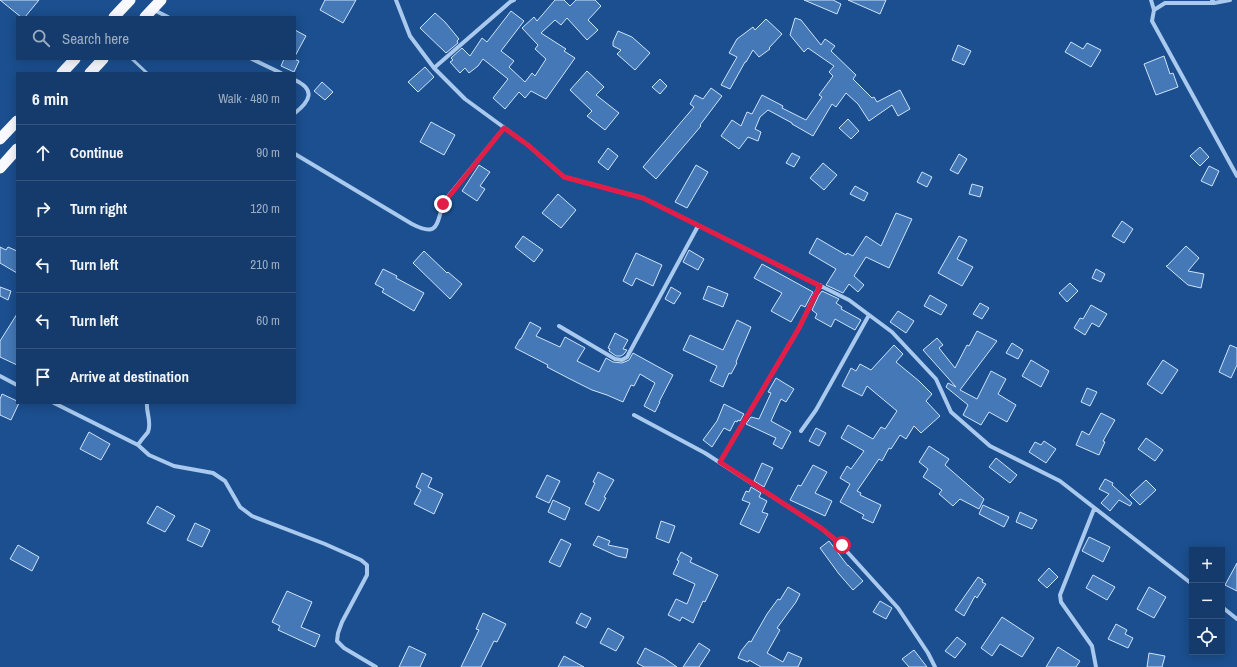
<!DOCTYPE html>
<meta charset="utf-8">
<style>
:root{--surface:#143b6b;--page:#214673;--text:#f1f3f6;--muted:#9dadc1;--line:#33557e}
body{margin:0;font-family:"Archivo Narrow",sans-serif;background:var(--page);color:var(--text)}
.controls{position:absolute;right:12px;bottom:12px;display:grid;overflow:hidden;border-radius:0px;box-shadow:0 2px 10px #0003}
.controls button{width:36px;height:36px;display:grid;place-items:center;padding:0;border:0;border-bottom:1px solid var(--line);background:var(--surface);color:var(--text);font:20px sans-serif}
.stop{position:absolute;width:12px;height:12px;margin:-9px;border:3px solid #e11d48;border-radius:50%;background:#fff}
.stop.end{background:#e11d48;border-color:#fff;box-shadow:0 1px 4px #0008}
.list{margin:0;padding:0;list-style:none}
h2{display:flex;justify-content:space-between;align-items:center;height:52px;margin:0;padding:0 16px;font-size:17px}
h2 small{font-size:13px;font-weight:400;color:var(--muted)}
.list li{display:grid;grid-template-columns:26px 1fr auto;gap:12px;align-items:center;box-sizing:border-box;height:56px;padding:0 16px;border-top:1px solid var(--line)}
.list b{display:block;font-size:15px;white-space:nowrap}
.list em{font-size:13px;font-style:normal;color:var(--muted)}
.icon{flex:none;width:22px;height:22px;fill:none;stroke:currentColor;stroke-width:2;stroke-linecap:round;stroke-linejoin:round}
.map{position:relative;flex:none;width:1237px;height:667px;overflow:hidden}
.search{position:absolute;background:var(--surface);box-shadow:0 2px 10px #0003;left:16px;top:16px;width:280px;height:44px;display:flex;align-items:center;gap:10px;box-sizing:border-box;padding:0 14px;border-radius:0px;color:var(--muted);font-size:15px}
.panel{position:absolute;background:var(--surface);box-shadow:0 2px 10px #0003;left:16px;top:72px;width:280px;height:332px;border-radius:0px}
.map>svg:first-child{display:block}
.building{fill:#4478b7;stroke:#cfe3fa}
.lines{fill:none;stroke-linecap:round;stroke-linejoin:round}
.service{stroke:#a9c9ee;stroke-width:3}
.minor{stroke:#a9c9ee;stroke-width:4}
.trunk{stroke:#f8faff;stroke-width:11}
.route{stroke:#e11d48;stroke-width:5}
</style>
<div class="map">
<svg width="1237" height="667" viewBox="0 0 1237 667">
<rect width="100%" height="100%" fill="#1b4f8f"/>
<path class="building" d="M0,0h39l-14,17h-4z
M325,0h31l-13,23 -23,-13z
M555,0h9l6,6 6,-6h19l6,6 -13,14 10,10 -11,10 -20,-22 -6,7 -6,-5 -14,13 25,16 -2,2 11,7 -29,41 -15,-8 -6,7 -6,-6 -14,17 -12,-11 15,-19 -25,-20 -5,7 -9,7 -4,-5 -5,5 -10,-11 3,-2 -2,-2 11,-10 8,8 12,-18 5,4 24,-31 13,10 -23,30 13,10 -5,6 16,15 7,-9 3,3 11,-17 -11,-10 3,-4 -16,-17 12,-11 3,4z
M804,0h29l8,4 -4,10z
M848,0h38l-6,14z
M435,13l10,9 14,17 -2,2 1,2 -12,10 -26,-25z
M795,18l6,2 20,25 4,-6 10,7 -4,5 25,24 -3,4 19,19 2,-1 3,5 23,-12 10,19 -12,7 -6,-11 -23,16 -11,-17 -12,-11 -10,14 -4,-3 -19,32 -21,-12v-1l-24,-13 -8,7 -5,12 6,3 -3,9 -10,-4 -9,12 -18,-13 11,-16 9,6 6,-14 5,2 10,-19 21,11 -1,2 24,12 16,-23 -3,-2 14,-19 -4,-4 5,-6 -26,-18 -4,4 -14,-17z
M766,19l16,15 -13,14 1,1 -11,8 -6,-7 -7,12h-1l-15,27 -9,-4 16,-28 -8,-4 8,-14 16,-12 2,3z
M295,30l11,6 -11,20z
M618,31l14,6 18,16 -15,17 -18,-16 4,-4 -8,-4v-4z
M1071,42l12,7 4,-6 14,7 -10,17 -26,-15z
M958,45l13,6 -7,14 -12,-5z
M1164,56l6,18 3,-1 5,14 -22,8 -12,-31z
M284,59h10l5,2 -5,11 -13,-6z
M425,67l9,10 -16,15 -10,-10z
M587,71l17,16 -8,8 23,18 -14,17 -18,-14 5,-5 -22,-21z
M660,79l7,7 -7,8 -8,-7z
M322,82l11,10 -8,8 -11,-9z
M711,88l11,8 -22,29 1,1 -45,53 -13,-12 51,-60 -4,-3 5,-9 8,4z
M848,119l11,12 -8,8 -12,-11z
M431,122l24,13 -11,20 -24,-13z
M1200,147l9,10 -9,9 -10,-10z
M608,148l10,8 -10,14 -10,-8z
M792,153l8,4 -6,10 -8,-4z
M959,154l8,5 -9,15 -8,-4z
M823,163l14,12 -13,15 -14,-12z
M479,165l11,7 -10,14 5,3 -8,12 -15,-10z
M696,165l12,7 -21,36 -12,-6z
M1209,166l10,5 -7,15 -11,-5z
M922,172l10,5 -5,10 -10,-5z
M972,184l11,3 -3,10 -11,-3z
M855,186l13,7 -4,8 -14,-7z
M558,194l18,16 -15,18 -19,-15z
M896,213l16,6 -23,49 -23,-11 -12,19 10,9 -6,7 -9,-8 -6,9 -17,-8 10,-16 -27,-16 8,-15 29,17 1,-2 6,3 13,-20 15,10z
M1122,221l11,8 -9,14 -12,-7z
M523,236l20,14 -9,12 -19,-15z
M959,236l8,4 -10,19 16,8 -11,19 -24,-13z
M1186,246l13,12 -11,13 16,3 -3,14 -13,-3 -22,-19h1z
M0,247l6,3 2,-3 9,4v22l-17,-10z
M689,250l15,9 -6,11 -15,-8z
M424,251l23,22 1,-1 14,12 -12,15 -37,-36z
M636,253l26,12 -9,21 -17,-8 -4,8 -9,-5z
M762,264l51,28 -8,15 -4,-2 -10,17 -20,-11 11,-18 -28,-15z
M383,269l14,7 -1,2 28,15 -10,18 -32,-19 2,-3 -9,-5z
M1096,269l9,5 -4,8 -9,-4z
M1070,283l8,8 -11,11 -8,-9z
M708,286l20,8 -5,13 -20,-8z
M0,287l11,4 -3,9 -8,-4z
M671,287l10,6 -7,11 -9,-5z
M822,291l17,8 -3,4 6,4 -1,2 20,11 -6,10 -20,-11 -4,8 -16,-9 2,-4 -5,-4 7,-15z
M930,295l17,10 -6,10 -17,-9z
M980,303l9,5 -7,11 -9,-5z
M1091,305l16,9 -8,13 -7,-4 -7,12 -11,-7 6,-10 3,1z
M898,311l16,10 -8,12 -16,-11z
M17,314v51l-17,-8v-16z
M737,320l14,7 -15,35 1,1 -6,11 -2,-1 -6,14 -13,-6 7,-15 -34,-16 7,-15 33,15z
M530,322l11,6 -5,8 24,11 5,-10 20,11 -8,13 22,11 7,-14 7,4 9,1 7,-3 4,-7 40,22 -14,27h1l-5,10 -11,-6 11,-23 -15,-9 -6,12 -3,-1 -8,17 -16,-7 -15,-5 -22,-11 -23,-12 1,-2 -33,-17 5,-9h1z
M977,331l20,10 -37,49 17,9 14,-28 15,8 -8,15 18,11 -9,17 -18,-10 -8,13 -18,-10 5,-10 -22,-18 2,-4 8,4 -33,-37 14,-12 6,7 -4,3 16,20 12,-23 2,1z
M615,333l13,7 -5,9 4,1 -3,4 -3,2h-5l-7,-5 1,-2 -2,-1z
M1012,343l11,7 -5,9 -12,-6z
M894,345l9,9 -7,8 23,19 13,13 -6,7 14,15 -19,17 -7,-7 -8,13 -6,-4 -9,14 -2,-1 -7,13 -3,-2 -22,32 4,2 -1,2 21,10 -8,18 -11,-5 2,-3 -24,-13 10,-18 -10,-6 7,-12 4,3 13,-18 -23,-13 7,-13 25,14 8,-12 4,2 12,-18 -30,-25 -5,10 -20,-10 9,-18 5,3 4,-7 11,6z
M1230,345l7,3v17l-6,13 -12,-6z
M1031,360l18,11 -8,16 -19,-11z
M1163,360l15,10 -16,24 -15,-10z
M776,378l18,11 -8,13 -5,-3 -10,22 20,11 -9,17 -9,-5 3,-6 -30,-14 5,-7 8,2 12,-26 -3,-1z
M1087,388l10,4 -7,14 -9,-4z
M2,394l15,7v2h2l-8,17 -11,-5v-16z
M724,404l20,10 -4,7 -2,-1 -1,2 -2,-1 -5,10 -6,-3 -12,19 -9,-7 14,-19z
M1101,413l14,7 -12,21 2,1 -6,13 -23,-10 6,-14 7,4z
M816,428l10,5 -7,13 -10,-5z
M89,432l21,12 -9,16 -21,-11z
M1146,438l17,12 -8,11 -17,-12z
M1044,441l12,8 -10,14 -17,-11 6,-10 6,3z
M929,446l20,13 -4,6 39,34 -5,10 -19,-10 -7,7 -14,-12 3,-4 -19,-13 5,-8 -9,-7z
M996,458l21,17 -7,8 -21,-16z
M762,463l11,5 -9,19 -10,-6z
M813,465l14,7 -12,21 17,8 -7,15 -35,-16 8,-15 3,1z
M598,472l16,8 -10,17 2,1 -7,13 -14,-7 10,-21 -2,-1z
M422,473l10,5 -4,9 15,7 -9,20 -20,-10 7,-14 -5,-3z
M547,475l13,6 -11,22 -13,-6z
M1105,479l8,4 -1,2 20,18 -2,3 -11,-6 -9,11 -9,-8 8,-9 -10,-5z
M1146,480l10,10 -16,15 -10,-10z
M751,487l10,6 -2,4 8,4 -5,11 6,2 -9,19 -19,-9 10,-21 -8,-3 4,-9 3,1z
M553,500l17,8 -5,12 -17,-8z
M983,505l26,12 -5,10 -25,-13z
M157,506l18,10 -10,16 -18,-9z
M1020,512l17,8 -5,9 -16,-7z
M661,521l14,5 -6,17 -13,-5z
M195,523l15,7 -8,17 -15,-7z
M598,536l12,5 -2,4 20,4 -2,9 -9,-2 -24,-11z
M1089,537l21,10 -7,15 -21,-11z
M561,539l10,5 -11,23 -11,-5z
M829,541l19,25v-1l15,16 -10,9 -14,-16 -19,-26z
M18,545l21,12 -7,14 -22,-12z
M681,552l11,6 -2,4 28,13 -13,27 -2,-1 -10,22 -11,-6 -2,4 -12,-6 8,-16 11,5 8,-20 -22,-10 6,-13 -2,-1z
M1237,563v28l-12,-6z
M1049,568l9,9 -11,11 -9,-8z
M1093,575l22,12 -8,13 -21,-12z
M978,577l5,3 -1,2 4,2 -9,14 -2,-2 -11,20 -9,-6z
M788,587l12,7 -4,8 -19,26 3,2 -13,23 16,9 5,-10 14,6 -4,9h-37l-12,-7 -1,2 -10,-4 3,-7 8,-10 2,1 16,-28 11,-15 2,1z
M1149,587l17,10 -12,21 -17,-9z
M287,591l25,11 -11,25 19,8 -5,12 -37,-17 2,-4 -8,-4z
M880,601l12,7 -6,11 -13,-7z
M483,613l23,11 -9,18 -3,-1 -13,26h-20l18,-37 -3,-1z
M581,613l10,5 -5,10 -10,-5z
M1002,617l32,21 -12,19 -22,-13 -8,12 -11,-8z
M1116,624l11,6 -2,4 8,4 -5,10 -20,-9z
M608,628l16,9 -8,14 -16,-8z
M957,637l9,7 -11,14 -10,-7z
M699,643l11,7 -11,17h-16z
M409,646l17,8 -6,13h-21z
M1058,647l22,14 -4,6h-30z
M645,648l19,10 13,9h-33l-7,-4z
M914,650l13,17h-18l-7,-8z
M1149,653l16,3 -3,11h-15z
M564,656l20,11h-26z"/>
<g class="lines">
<path class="service" d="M132,59l15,14"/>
<path class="minor" d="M396,0l14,36 24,32 31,31 63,46 36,32 79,21 206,102 43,32 44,47 15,33 39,34 70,35 132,103
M1151,0l3,10
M1212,0l2,3 16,-3
M1214,3h-49l-11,7 -2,11 85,155
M152,9l16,8
M252,59l29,14
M434,68l76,-66 4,-2
M295,80c21,10 15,21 0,33
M295,154l117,70c31,16 23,-6 34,-25l58,-71
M559,326l56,33 7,1 5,-3 71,-131
M0,376l17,9
M54,403l84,42 11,10 25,11 39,7 12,8 15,26 12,9 73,28 36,16 6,5v10l-25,47 -4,11 -1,8 7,7 32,19
M634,415l71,38 116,75 20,17 57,63 30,45 7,14
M801,431l15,-21 53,-95
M138,445c3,-5 7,-9 10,-13 4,-10 -2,-19 -1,-29
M720,462l79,-134 21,-43
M1094,509l-34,86 1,7 31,44 4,21
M1222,607l15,12"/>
<path class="trunk" d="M114,17l16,-17
M145,17l16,-17
M62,73l13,-14
M90,73l13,-14
M0,139l17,-18
M0,168l17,-19"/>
</g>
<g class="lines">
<path class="route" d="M443,204l61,-76 24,17 36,32 79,21 177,88 -21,42 -79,134 101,66 21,17"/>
</g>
</svg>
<div class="controls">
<button>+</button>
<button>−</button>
<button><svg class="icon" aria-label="locate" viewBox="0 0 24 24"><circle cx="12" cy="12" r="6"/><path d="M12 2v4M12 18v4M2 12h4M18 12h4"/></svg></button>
</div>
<div class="stop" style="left:842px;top:545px"></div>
<div class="stop end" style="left:443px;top:204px"></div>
<div class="search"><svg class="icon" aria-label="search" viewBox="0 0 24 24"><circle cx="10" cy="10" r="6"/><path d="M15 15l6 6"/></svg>Search here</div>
<section class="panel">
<h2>6 min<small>Walk · 480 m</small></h2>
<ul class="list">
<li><svg class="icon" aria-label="ahead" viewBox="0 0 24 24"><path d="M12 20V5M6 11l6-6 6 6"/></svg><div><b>Continue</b></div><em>90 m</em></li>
<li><svg class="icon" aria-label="right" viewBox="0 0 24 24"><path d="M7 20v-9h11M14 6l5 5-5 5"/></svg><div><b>Turn right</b></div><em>120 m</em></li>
<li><svg class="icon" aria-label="left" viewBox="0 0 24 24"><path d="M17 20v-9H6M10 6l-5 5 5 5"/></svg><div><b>Turn left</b></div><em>210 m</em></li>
<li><svg class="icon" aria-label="left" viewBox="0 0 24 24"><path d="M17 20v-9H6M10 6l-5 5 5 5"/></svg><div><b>Turn left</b></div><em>60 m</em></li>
<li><svg class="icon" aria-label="arrive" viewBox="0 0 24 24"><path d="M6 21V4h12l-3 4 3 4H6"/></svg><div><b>Arrive at destination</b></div></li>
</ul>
</section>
</div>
